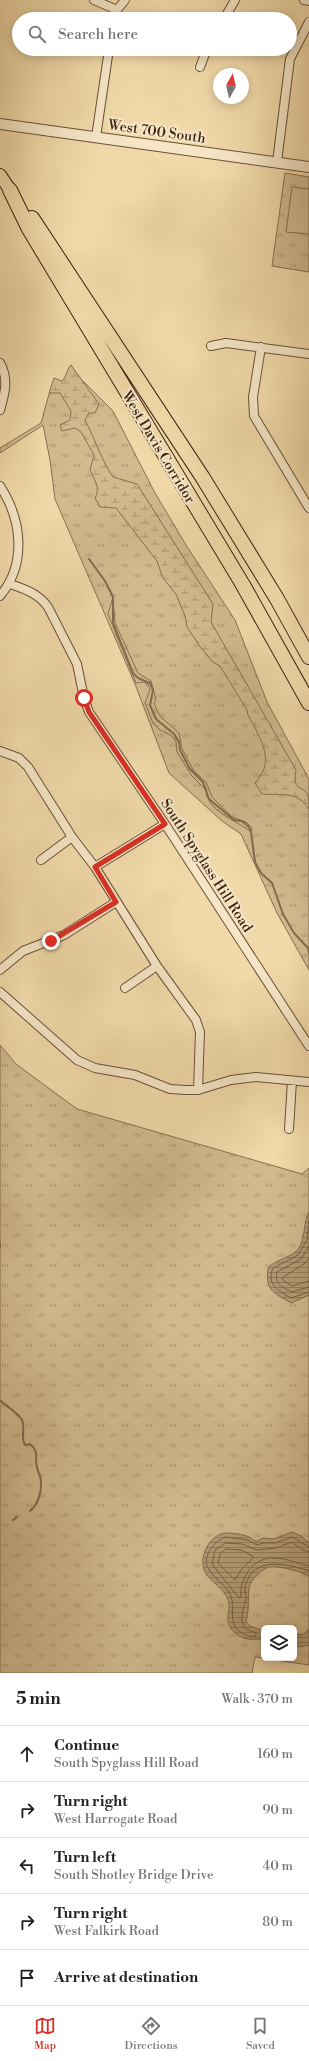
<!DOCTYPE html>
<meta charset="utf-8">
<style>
:root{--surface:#fff;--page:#f2f2f2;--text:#202124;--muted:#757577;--line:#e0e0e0;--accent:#d93025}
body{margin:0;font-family:"Libre Bodoni",serif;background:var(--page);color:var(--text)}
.controls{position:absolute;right:12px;bottom:12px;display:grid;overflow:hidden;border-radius:6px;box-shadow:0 2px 10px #0003}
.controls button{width:36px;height:36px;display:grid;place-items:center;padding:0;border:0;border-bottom:1px solid var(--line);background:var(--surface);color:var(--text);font:20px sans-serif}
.compass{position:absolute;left:213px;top:68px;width:36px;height:36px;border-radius:50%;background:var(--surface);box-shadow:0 2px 10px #0003;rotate:8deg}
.stop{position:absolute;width:12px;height:12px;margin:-9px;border:3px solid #d93025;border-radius:50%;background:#fff}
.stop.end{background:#d93025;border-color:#fff;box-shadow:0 1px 4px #0008}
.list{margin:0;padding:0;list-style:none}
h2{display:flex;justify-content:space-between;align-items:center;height:52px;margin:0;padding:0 16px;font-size:17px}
h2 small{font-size:13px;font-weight:400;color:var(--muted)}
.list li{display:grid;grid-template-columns:26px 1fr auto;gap:12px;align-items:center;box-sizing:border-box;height:56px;padding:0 16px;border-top:1px solid var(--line)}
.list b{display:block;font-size:15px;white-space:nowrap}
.list p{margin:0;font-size:13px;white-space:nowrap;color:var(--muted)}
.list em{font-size:13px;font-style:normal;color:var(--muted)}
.icon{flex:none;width:22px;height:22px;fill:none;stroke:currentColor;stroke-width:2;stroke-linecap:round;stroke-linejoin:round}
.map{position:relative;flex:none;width:309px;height:1673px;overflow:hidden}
.search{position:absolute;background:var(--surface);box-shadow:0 2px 10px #0003;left:12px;right:12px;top:12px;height:44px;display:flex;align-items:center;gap:10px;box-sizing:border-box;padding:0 14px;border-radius:22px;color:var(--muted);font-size:15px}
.sheet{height:332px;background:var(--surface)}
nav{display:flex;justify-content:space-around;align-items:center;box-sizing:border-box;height:56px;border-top:1px solid var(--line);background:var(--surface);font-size:11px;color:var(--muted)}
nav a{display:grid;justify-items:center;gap:2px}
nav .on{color:var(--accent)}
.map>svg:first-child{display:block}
.grass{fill:url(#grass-tufts);stroke:#866f50;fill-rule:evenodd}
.wetland{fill:url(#wetland-marsh);stroke:#866f50}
.pitch{fill:#d2ba8f;stroke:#866f50}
.water{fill:url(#water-rules);stroke:#836b4d}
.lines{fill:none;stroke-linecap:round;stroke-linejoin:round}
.shore{stroke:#776043;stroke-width:1}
.stream{stroke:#836b4d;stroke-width:2}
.minor-casing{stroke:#685137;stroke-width:10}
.tertiary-casing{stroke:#685137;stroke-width:12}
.primary-casing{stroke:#3b2411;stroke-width:14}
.motorway-casing{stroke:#3b2411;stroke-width:16}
.minor{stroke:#f6e6c7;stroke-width:8}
.tertiary{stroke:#f6e6c7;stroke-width:10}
.primary{stroke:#f1d9a9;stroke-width:12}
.motorway{stroke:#f1d9a9;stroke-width:14}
.route{stroke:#d93025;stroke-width:5}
.labels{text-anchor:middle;stroke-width:4;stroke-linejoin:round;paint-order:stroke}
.street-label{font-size:14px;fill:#3b2411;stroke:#f6e6c7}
</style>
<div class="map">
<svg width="309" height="1673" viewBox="0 0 309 1673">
<defs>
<pattern id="grass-tufts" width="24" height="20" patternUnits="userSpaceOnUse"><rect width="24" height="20" fill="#d2ba8f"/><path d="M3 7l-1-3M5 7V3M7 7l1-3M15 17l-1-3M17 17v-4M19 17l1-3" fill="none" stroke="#ac9773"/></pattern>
<pattern id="wetland-marsh" width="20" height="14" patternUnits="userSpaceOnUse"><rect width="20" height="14" fill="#d2ba8f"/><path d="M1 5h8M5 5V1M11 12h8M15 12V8" fill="none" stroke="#ac9773"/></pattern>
<pattern id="water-rules" width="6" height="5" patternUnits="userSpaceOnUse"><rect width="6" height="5" fill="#b39b75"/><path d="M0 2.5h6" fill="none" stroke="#937e5f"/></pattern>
</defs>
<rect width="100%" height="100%" fill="#f1d9a9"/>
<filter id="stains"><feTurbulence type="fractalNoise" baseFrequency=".005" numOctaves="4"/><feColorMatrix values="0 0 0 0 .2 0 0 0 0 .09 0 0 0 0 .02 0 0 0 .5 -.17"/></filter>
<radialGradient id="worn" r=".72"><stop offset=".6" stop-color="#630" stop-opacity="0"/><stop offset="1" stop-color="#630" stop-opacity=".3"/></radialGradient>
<path class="grass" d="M285,173l24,4v95l-37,-6z
M81,379l32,32 42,82 31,52 49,75 32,82 42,77v191l-32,-57 -36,-79 -19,-13 -53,-48 -34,-89 -80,-185 -5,-39 -7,-35 -43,28v-5l41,-25 8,-29z
M0,1045l16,19 61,45 225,65 7,-6v497l-54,-8 -3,16h-252zM264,1628h30v30h-30z"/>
<path class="wetland" d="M71,365l28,39 -4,9h-6l-4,7c10,19 16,39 28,57l24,7 76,120 -2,18 85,148c-4,25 8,13 12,26 1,3 1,9 1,13 -12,-19 -28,-13 -47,-15l-7,-11c3,-4 7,-9 9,-14 6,-18 -8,-39 -16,-54l-1,-5 -27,-44 -7,-4 -12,-14 -14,-21 -2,-11 -9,-22 -13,-16 -6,-17 -41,-53 -16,-1 -5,-9c6,-9 -1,-19 -5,-28l4,-15 -13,-23 -6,-4 -13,3 -2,-6 10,-5 1,-9 -11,-18h-11l5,-15 8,3c5,-5 4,-11 9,-16z
M113,597l2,26 23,50 13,8 5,18 -2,5 6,12 19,17 3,16 12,22 12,11 6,15 20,20 14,5 6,6 -1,4c-14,-12 -44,-20 -45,-42l-14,-14 -15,-24 -1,-10 -4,-6 -12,-6 -7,-7 -8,-20 5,-13 -2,-6 -5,-2 -7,1 -28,-69z"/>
<path class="pitch" d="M292,187l17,2v45l-23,-2z"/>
<path class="water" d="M309,1212v83l-18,8c-18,-11 -26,-12 -23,-35 6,-7 19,-10 26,-15 13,-10 8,-29 15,-41z
M292,1532l9,4 8,7v33c-9,-5 -29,-10 -39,-9 -8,1 -20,13 -21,21 -1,11 0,23 -3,34l4,4 14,5v11l-5,-3c-9,2 -19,-1 -25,-7 -12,-11 -2,-22 -6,-32 -4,-12 -17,-18 -23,-28 -7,-14 4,-37 20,-39 7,0 18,1 24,4 4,1 4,4 8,4l6,-3 11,1z
M309,1629v16l-10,2 -4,-4 -1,-8 10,-1z"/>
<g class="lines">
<path class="shore" d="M309,1220l-2,20 -9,15 -25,13c-7,17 6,23 18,30l18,-6
M309,1246l-8,13 -24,13c-3,12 5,15 15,20l17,-5
M309,1258l-5,6 -22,14 2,3 8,5 17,-5
M309,1547l-17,-10 -17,6h-12l-6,2 -9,-5 -23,-3c-12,5 -25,22 -15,34 5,8 14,13 19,21 9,15 -5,33 15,42 5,2 7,3 12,2v-3c-2,-2 -5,-1 -8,-3 -11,-7 -4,-22 -2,-32 0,-4 -2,-8 -1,-12 8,-31 43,-22 64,-15
M226,1549l15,1 13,7 -13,13 -6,10 -17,-17 2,-9z
M309,1552l-6,-2 -11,-8 -16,6 -19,2 -15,-6 -16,-1 -11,7 -3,14 27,34 2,-1c-2,-17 10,-37 29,-39 13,-1 26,5 39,8"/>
<path class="stream" d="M89,559l16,22 8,16v26l20,50 5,5 12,5 3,7 -3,15 6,14 18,15 5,8 1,8 10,19 13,13 6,17 25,21 8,1 7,6 2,5 4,30 6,11 11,10 11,31 11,19 14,15 1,5
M0,1243v4
M1,1401c6,6 17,12 21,19 4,8 -2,17 3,25l5,-1c10,8 4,13 7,23 0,3 2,6 3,9 3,12 -1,28 -10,35
M13,1520l4,-3"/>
<defs>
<path id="minor" d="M94,0l23,10
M304,0l5,1
M115,19l2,-9 8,-10
M224,19l11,-19
M200,67l7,-18
M96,137l13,-88
M277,162l13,-103 19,-37
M211,346l15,-3 83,11
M261,347l-8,50 1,19 55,92
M0,363c9,16 5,30 0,47
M0,486c22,34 27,78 0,110
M10,584c15,5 29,10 38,23l29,57 7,34 5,14 76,112 144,222
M0,751l19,7 9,9 44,70 23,30 62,99 39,54 4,12 -2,58
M41,860l31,-23
M95,867l70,-43
M0,970l23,-19 41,-16 52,-33
M125,988l32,-22
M0,992l77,68 18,8 40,7 35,14 16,1h12l33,-10 25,-3 53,5
M289,1129l3,-48"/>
<path id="tertiary" d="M0,124l309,43"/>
<path id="primary" d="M0,175l10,15"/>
<path id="motorway" d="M10,190l19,39 214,356 66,118
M32,218l171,260 74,121 32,58"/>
</defs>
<use href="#minor" class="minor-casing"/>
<use href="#tertiary" class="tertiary-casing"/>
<use href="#primary" class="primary-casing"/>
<use href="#motorway" class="motorway-casing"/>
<use href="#minor" class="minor"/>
<use href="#tertiary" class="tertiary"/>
<use href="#primary" class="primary"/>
<use href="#motorway" class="motorway"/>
</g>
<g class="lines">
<path class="route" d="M51,941l65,-39 -21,-35 70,-43 -76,-112 -5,-14"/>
</g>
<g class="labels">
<g class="street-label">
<text transform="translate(157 131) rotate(8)" y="5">West 700 South</text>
<text transform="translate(159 447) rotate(59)" y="5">West Davis Corridor</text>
<text transform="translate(207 865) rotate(57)" y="5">South Spyglass Hill Road</text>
</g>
</g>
<rect width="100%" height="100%" filter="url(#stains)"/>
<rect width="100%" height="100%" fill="url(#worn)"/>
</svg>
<div class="controls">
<button><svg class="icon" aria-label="layers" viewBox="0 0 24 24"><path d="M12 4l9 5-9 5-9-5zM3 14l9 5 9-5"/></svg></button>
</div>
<svg class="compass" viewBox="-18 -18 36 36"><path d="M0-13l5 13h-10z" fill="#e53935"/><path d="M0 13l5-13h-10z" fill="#757577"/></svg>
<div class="stop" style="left:84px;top:698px"></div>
<div class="stop end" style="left:51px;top:941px"></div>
<div class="search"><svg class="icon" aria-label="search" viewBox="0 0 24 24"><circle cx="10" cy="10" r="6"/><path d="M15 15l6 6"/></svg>Search here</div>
</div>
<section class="sheet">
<h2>5 min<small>Walk · 370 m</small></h2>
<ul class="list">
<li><svg class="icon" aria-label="ahead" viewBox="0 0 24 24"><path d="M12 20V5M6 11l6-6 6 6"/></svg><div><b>Continue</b><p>South Spyglass Hill Road</p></div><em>160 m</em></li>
<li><svg class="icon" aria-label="right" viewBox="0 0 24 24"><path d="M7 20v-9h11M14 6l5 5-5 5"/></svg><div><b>Turn right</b><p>West Harrogate Road</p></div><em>90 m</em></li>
<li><svg class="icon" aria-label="left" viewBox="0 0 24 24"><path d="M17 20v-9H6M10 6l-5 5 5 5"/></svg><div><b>Turn left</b><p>South Shotley Bridge Drive</p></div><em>40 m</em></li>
<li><svg class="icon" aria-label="right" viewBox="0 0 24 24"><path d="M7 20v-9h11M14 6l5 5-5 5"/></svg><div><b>Turn right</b><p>West Falkirk Road</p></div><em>80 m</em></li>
<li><svg class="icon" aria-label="arrive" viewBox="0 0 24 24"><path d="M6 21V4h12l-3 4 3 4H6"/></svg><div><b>Arrive at destination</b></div></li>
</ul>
</section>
<nav>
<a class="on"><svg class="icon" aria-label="map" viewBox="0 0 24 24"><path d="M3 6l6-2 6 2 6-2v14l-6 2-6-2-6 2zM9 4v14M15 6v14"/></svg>Map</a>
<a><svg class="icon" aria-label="directions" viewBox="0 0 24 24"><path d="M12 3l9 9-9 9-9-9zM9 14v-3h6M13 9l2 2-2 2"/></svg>Directions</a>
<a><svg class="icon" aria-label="saved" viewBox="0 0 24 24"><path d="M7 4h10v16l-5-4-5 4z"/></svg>Saved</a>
</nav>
